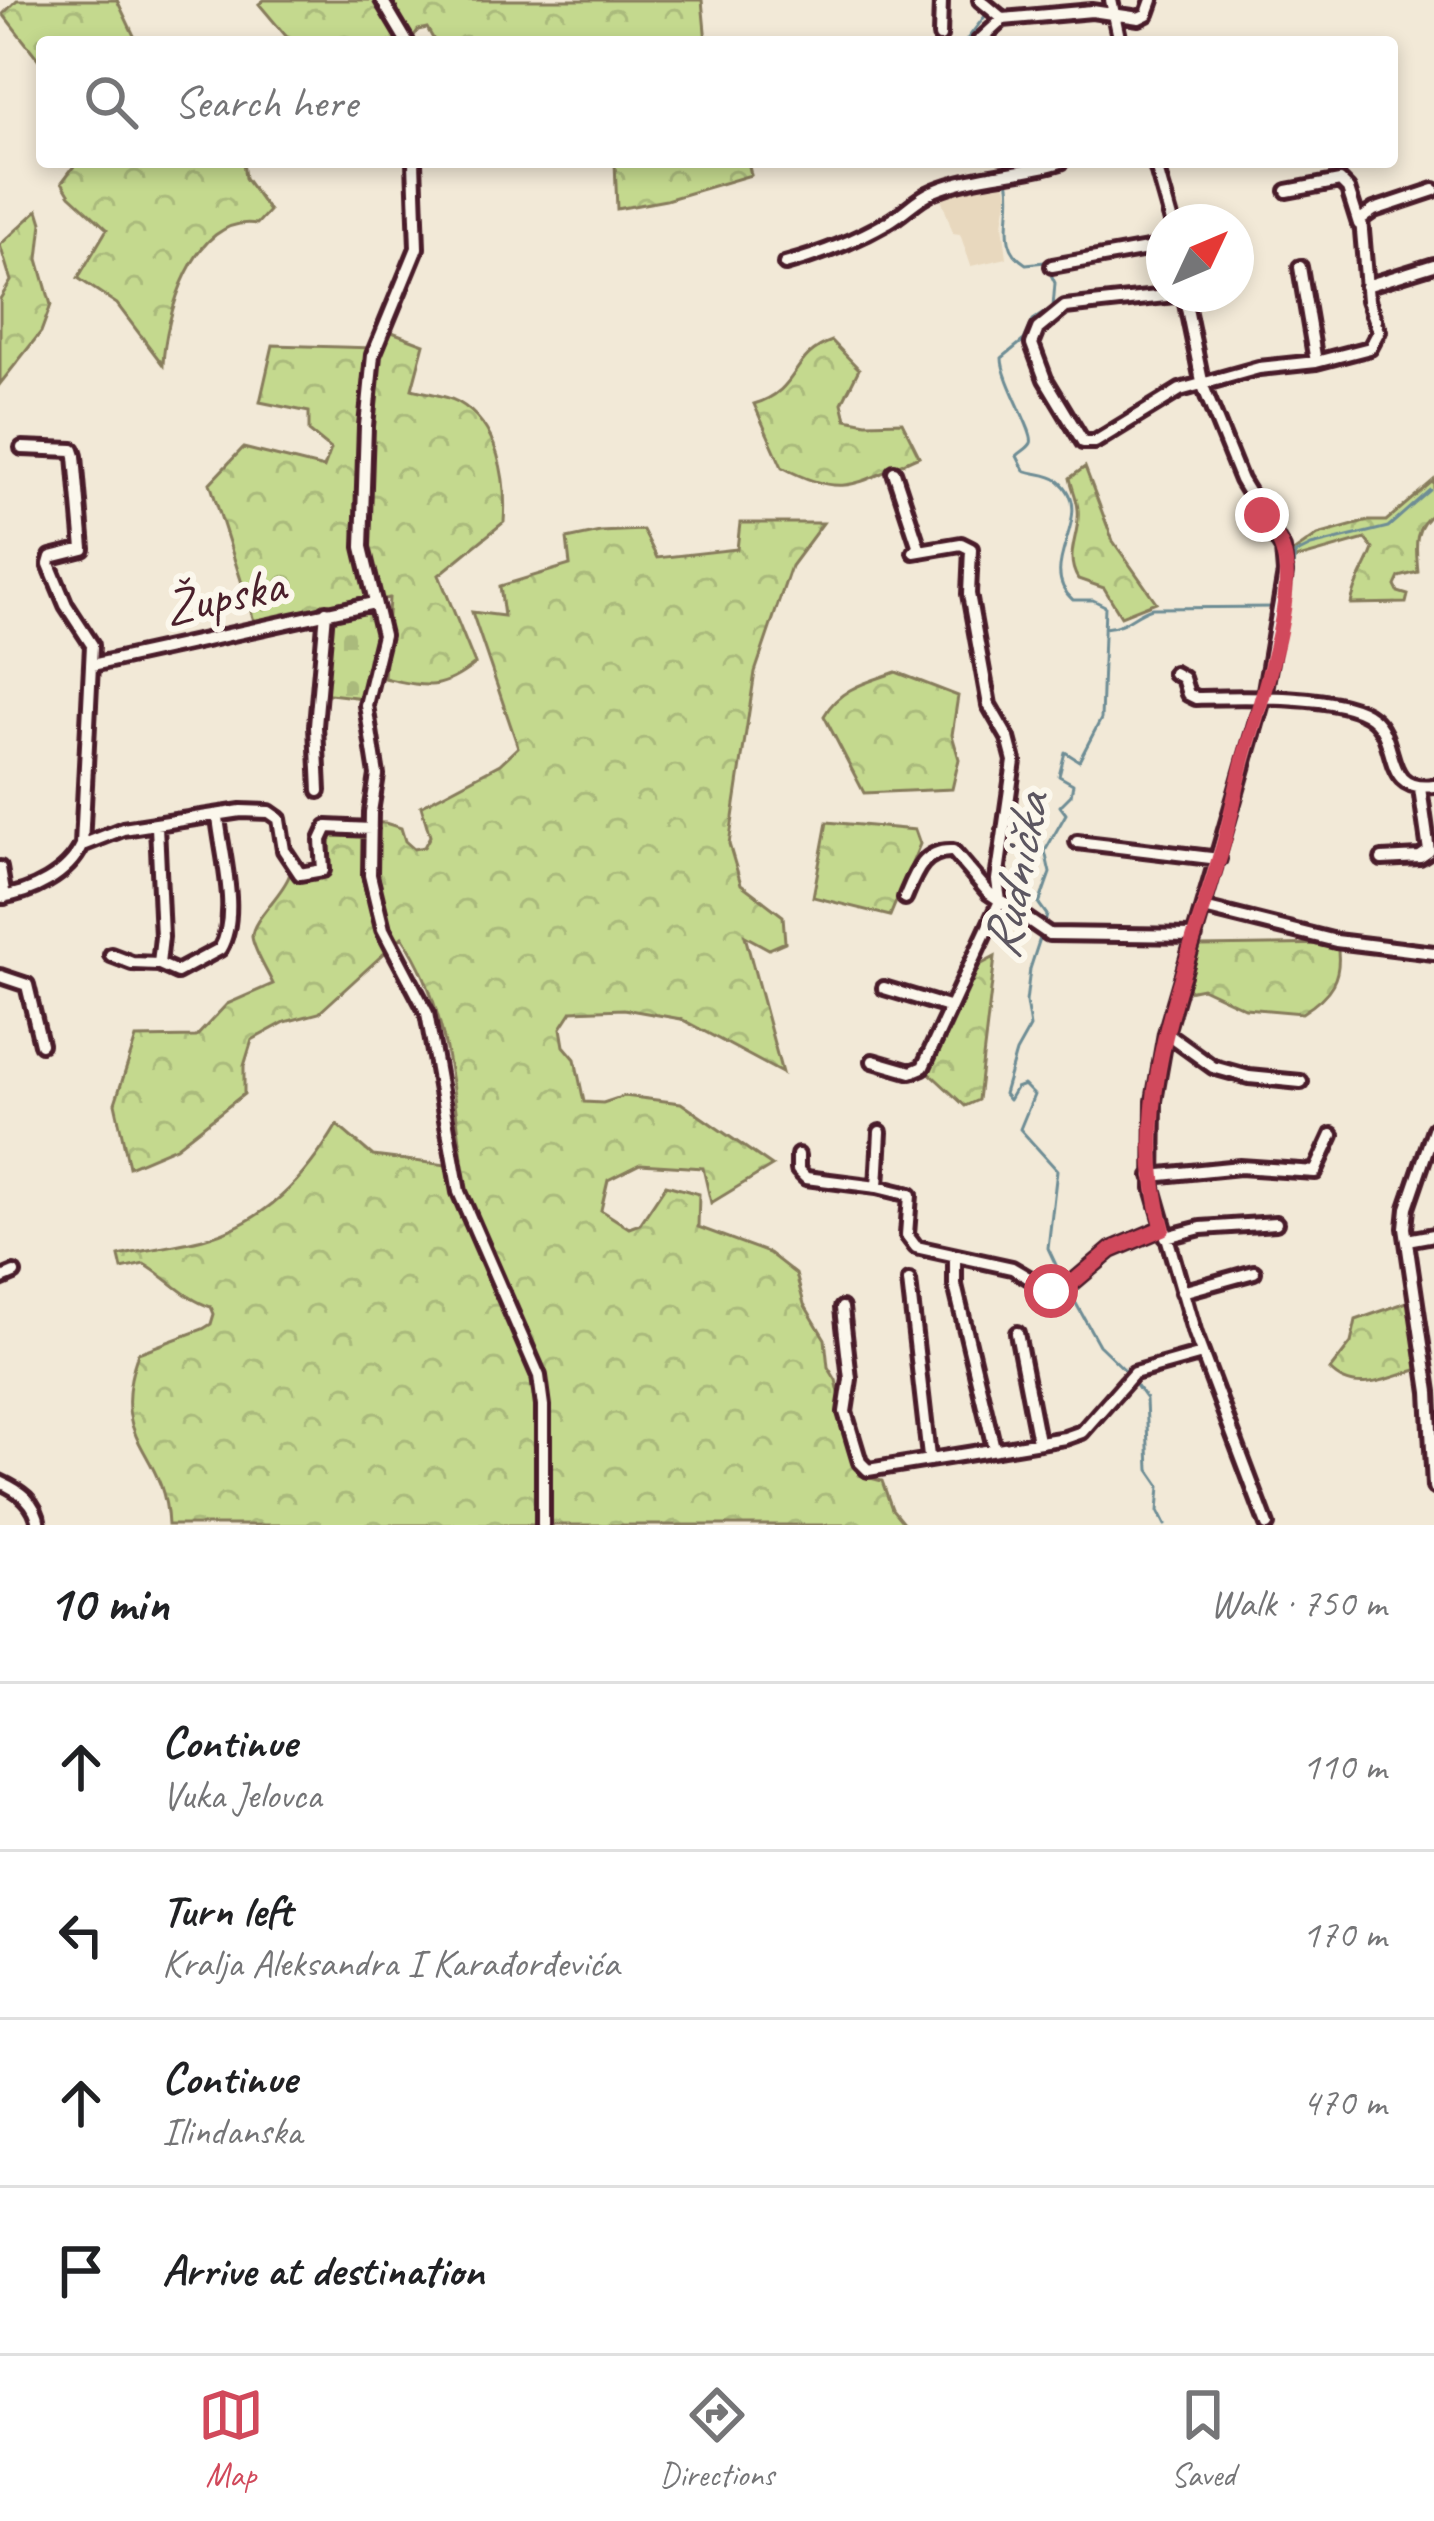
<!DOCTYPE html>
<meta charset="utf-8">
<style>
:root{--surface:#fff;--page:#f6f6f6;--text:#202124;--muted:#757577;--line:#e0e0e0;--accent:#d1495b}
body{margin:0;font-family:Caveat,sans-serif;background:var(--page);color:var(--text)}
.compass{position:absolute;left:1146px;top:204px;width:108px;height:108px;border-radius:50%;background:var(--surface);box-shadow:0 6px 18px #0003;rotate:46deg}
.stop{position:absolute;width:36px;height:36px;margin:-27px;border:9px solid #d1495b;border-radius:50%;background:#fff}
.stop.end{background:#d1495b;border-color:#fff;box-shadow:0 3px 12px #0008}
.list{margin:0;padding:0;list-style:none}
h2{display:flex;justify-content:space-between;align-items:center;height:156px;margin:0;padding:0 48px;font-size:51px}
h2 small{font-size:39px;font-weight:400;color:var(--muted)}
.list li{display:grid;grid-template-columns:78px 1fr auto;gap:36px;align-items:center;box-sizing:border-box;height:168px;padding:0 48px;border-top:3px solid var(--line)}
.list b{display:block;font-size:45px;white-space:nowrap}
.list p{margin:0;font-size:39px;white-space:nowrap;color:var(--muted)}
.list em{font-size:39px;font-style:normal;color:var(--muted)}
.icon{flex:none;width:66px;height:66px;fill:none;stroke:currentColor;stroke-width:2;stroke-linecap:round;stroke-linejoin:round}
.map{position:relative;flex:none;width:1434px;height:1525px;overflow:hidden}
.search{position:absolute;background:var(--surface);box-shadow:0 6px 18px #0003;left:36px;right:36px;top:36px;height:132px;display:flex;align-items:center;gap:30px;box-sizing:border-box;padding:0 42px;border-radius:12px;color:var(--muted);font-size:45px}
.sheet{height:828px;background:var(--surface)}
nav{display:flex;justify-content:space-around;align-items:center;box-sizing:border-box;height:168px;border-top:3px solid var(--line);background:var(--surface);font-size:33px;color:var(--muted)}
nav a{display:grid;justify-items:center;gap:6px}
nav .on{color:var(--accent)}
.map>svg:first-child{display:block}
.built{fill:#e8d8be}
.forest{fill:url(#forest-crowns);stroke:#877c5c;stroke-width:3}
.cemetery{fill:url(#cemetery-stones);stroke:#877c5c;stroke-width:3}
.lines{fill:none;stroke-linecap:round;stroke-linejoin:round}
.stream{stroke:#6e8d95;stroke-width:3}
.minor-casing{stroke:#4a1f2b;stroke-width:20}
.minor{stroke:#fbf7ec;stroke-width:10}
.route{stroke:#d1495b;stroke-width:15}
.labels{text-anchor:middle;stroke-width:12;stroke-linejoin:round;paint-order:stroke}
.street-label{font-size:51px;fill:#4a1f2b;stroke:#fbf7ec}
.water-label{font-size:54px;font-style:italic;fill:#5c5660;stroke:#fbf7ec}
</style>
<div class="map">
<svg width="1434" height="1525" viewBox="0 0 1434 1525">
<defs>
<pattern id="forest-crowns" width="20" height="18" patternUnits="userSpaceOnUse" patternTransform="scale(3)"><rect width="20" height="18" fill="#c4d98e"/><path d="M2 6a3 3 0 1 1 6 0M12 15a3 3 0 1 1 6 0" fill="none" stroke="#aaba7b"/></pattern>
<pattern id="cemetery-stones" width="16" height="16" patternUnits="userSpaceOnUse" patternTransform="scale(3)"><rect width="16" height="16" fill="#c4d98e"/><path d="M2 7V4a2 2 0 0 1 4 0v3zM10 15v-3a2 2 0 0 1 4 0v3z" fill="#aaba7b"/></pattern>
</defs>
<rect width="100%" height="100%" fill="#f2e9d7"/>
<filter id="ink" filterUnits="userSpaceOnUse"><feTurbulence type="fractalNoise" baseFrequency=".00833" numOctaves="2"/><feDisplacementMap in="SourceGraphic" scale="24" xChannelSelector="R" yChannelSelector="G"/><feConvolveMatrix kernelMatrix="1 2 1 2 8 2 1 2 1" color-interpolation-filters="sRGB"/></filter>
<g filter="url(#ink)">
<path class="built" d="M992,179h12l4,14 -5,31 4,34 -36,8 -11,-32 -7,-1 -14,-41z"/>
<path class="forest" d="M17,0h100l20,42h-95v22l-39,-50z
M264,0h438l4,42h-271l-8,-14 -9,2 -8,12h-119l-32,-38z
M77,162h166l2,16 24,33 -12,13c-64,-11 -92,94 -94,141l-46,-61 -39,-26 29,-49 -37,-34 -8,-13z
M615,162h133l3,13 -85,25 -49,9z
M38,210l4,13 -4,36 13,46 -10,27 -41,52v-85l11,-18 -11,-36z
M384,329l40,15 -12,45c14,4 33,6 46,13 41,23 49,78 46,120l-65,53 36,89c-35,28 -49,23 -91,14l5,-80 -134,26 -45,-141 33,-35 81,20 7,-19 -22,-18v-19l-49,-10 13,-57 101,3z
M832,341l27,28 -17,34 4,16 20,4 36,-1 17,34c-60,26 -74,45 -137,11l-28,-63c47,-14 35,-48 78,-63z
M1085,467l28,74 43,61 -35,14 -17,-28 -26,-9c-15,-25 3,-45 0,-70 -1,-11 -6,-21 -8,-31z
M1434,480v33c-22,15 -18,35 -16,59l-19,5 -4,9 3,6 10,3 -2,8 -55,1c4,-22 15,-35 22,-55l-8,-10 -73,21 -2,-6 28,-19 50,-14h18z
M740,523h83l-32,43 -36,106 -26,172 12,40 42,32 2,26 -16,7 -24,-13 37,137 -101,-54 -57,-10 -52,2 -11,17 3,18 11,13 9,43 19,1 21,-7 57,7 91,63 -61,37 -8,-35 -63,-4 -32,16 -7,30 28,18 11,-4 26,-39 33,9 -1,33 71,26 27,21 8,30 21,35 3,28 8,13 23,95 23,6 10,28 13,16h-737c-3,-79 -62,-80 -30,-172l65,-24 8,-5 3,-10 -3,-7c-26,-8 -43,-29 -67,-43l-22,5 -3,-13c28,-7 57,-10 84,-17 63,-17 102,-60 134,-114l36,31 81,10 8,-8c-9,-73 -17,-160 -60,-221l-83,76 -34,9 -33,18 -8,26v28l-68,53 -47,20 -14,-64 21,-65 60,-1 31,-33 46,-20c-6,-13 -19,-33 -21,-47 -1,-16 30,-42 37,-61l40,-5 2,-50 54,2 16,5 4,13 9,8 10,-2 6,-11 -9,-30 79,-42 18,-17 -46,-135 32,4 -4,-30 70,-21 -3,-26 33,-7 43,-2 14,28 80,-9z
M896,672l62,24 -6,39 7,24 -7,30 -88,4 -40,-77c15,-28 44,-34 72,-44z
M827,822l88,8 5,14 -30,72 -77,-19z
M1337,944c6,33 -6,51 -35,69l-57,-5 -43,-20 -15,3 13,-45z
M995,957l-17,143 -13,6 -42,-39 42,-94z
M1410,1301l13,67c-34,9 -67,29 -93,2l21,-27 5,-23z"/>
<path class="cemetery" d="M371,607c9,32 0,59 -7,91l-43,-5 7,-78z"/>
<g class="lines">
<path class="stream" d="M965,42l24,-31
M1008,180c8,29 -14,65 18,84l19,-2 10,21 -2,24 -20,13 -9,20 -22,18c0,23 34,76 29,85 -3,6 -10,8 -14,13l7,14c11,5 24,3 35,11 41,34 -26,84 14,119h20l12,6 -4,113 -22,42 -14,-9 -6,24 14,8 -2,11 -11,11 6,8 -21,37 5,22 -11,31 8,11 -2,8
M1286,607l9,-53 16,-8 77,-19 42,-37
M1104,628c22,-1 29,-14 48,-20l125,-1
M1042,932l-12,37 -4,33 4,25 -14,25 -12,42 5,6 7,-12 8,-3 10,10 -14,34 37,41 -9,78 15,32
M1068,1289l31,56 29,28
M1133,1381l13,18 3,71 11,16 -2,25 7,14"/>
<defs>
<path id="minor" d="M382,0l25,42
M980,0l23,19
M1111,0l9,42
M940,36l1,-36
M978,42l25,-23 89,-8 47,7 8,-4 5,-14
M414,162l3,86 -44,107 -7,71 -4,121 21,88 -17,70 11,70 -6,37 -1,63 13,54 44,84 32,179 80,184 4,30v119
M1155,162l17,60
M1287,191l53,-10 8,8 11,35
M785,264c37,-10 70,-23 103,-42 17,-9 28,-24 46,-31 41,-17 85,-16 127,-29
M1052,266l112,-20
M1300,267l16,95
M1366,286l68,-21
M1184,294l19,92 38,94 42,69 2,24 -21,123 -98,337 -12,68 -1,87 42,146 72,191
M1184,294l-119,13 -27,22 -6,15 13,35 38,63h12l85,-52 79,-22 57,-6 54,-14 9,-17 -11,-31 -7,-81 13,-9 60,-20
M22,448l51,2 2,6 8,93 -32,8 -2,7 17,41 26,40 -10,200
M894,472l26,79
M92,665l282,-62
M1174,673l9,5 5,16 8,4c38,-1 147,-5 176,20 29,23 8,75 62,68
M319,791l-3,-65 10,-114
M157,826l5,111 -3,27
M1077,842l142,17
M1382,859l38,-2 9,-6 -9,-63
M0,868l5,29
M0,897c31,-4 68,-22 82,-52l41,-16 118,-18 28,1 10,7 5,31 16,24 23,-4 -2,-30 6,-13 44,2
M905,898c10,-24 18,-49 48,-47l36,42 60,41 146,2
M1204,908l132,33 98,12
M111,955l21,8 27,1 18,8 43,-23c20,-34 2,-94 -2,-132
M0,976l27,9 14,59
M884,988l64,19
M1166,1033l47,34 36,10 52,5
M873,1061l38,11 12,-5 77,-166 -3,-21 17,-119 -6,-23 -19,-33 -20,-111 2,-45 -10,-5 -47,8
M1434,1129l-27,79 -2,20 24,164 5,95
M880,1132l-3,55 33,8 -3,40 9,12 96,21 39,23 20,-7 40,-34 52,-22
M798,1155v15l8,8 71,9
M1151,1176l89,-9 75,5 17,-37
M1166,1237l35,-9 75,-5
M1407,1240l27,-5
M955,1257v28l39,163
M0,1279l14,-6
M909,1281l20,176
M1182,1292l72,-20
M842,1308l8,71 -5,33 15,50 8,8 197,-32 17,-6 52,-59 68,-19
M1017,1333l21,108
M0,1482c20,9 36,20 39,43"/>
</defs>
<use href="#minor" class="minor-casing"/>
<use href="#minor" class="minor"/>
</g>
</g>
<g class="lines" filter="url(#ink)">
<path class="route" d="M1051,1291l20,-7 40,-34 52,-22c-36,-124 21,-253 57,-372 11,-35 16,-71 26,-106 14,-47 50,-149 38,-195 -3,-15 -14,-28 -22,-40"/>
</g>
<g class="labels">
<g class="street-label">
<text transform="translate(224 595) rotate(-12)" y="18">Župska</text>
</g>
<g class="water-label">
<text transform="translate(1014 876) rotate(-79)" y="19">Rudnička</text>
</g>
</g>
</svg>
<svg class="compass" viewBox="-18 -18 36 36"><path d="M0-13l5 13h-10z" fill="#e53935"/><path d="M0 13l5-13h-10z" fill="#757577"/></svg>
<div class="stop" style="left:1051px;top:1291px"></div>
<div class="stop end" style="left:1262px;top:515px"></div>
<div class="search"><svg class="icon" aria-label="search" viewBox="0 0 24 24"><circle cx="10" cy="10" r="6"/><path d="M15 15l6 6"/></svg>Search here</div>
</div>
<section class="sheet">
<h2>10 min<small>Walk · 750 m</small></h2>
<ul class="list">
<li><svg class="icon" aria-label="ahead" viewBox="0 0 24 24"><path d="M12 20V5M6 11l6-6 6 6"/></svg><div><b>Continue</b><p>Vuka Jelovca</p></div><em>110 m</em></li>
<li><svg class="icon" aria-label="left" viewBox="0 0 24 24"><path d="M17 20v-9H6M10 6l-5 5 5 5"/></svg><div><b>Turn left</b><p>Kralja Aleksandra I Karađorđevića</p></div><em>170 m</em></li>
<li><svg class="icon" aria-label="ahead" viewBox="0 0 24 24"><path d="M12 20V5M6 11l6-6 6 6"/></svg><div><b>Continue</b><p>Ilindanska</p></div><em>470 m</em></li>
<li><svg class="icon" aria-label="arrive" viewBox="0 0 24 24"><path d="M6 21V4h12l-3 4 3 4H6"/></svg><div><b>Arrive at destination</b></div></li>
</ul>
</section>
<nav>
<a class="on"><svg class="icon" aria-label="map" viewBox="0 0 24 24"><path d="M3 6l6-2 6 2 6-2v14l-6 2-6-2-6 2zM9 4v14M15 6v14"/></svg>Map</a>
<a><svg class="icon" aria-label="directions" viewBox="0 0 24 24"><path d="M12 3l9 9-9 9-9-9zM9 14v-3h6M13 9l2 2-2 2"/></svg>Directions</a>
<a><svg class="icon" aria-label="saved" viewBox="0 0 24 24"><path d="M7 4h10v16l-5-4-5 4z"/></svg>Saved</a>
</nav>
